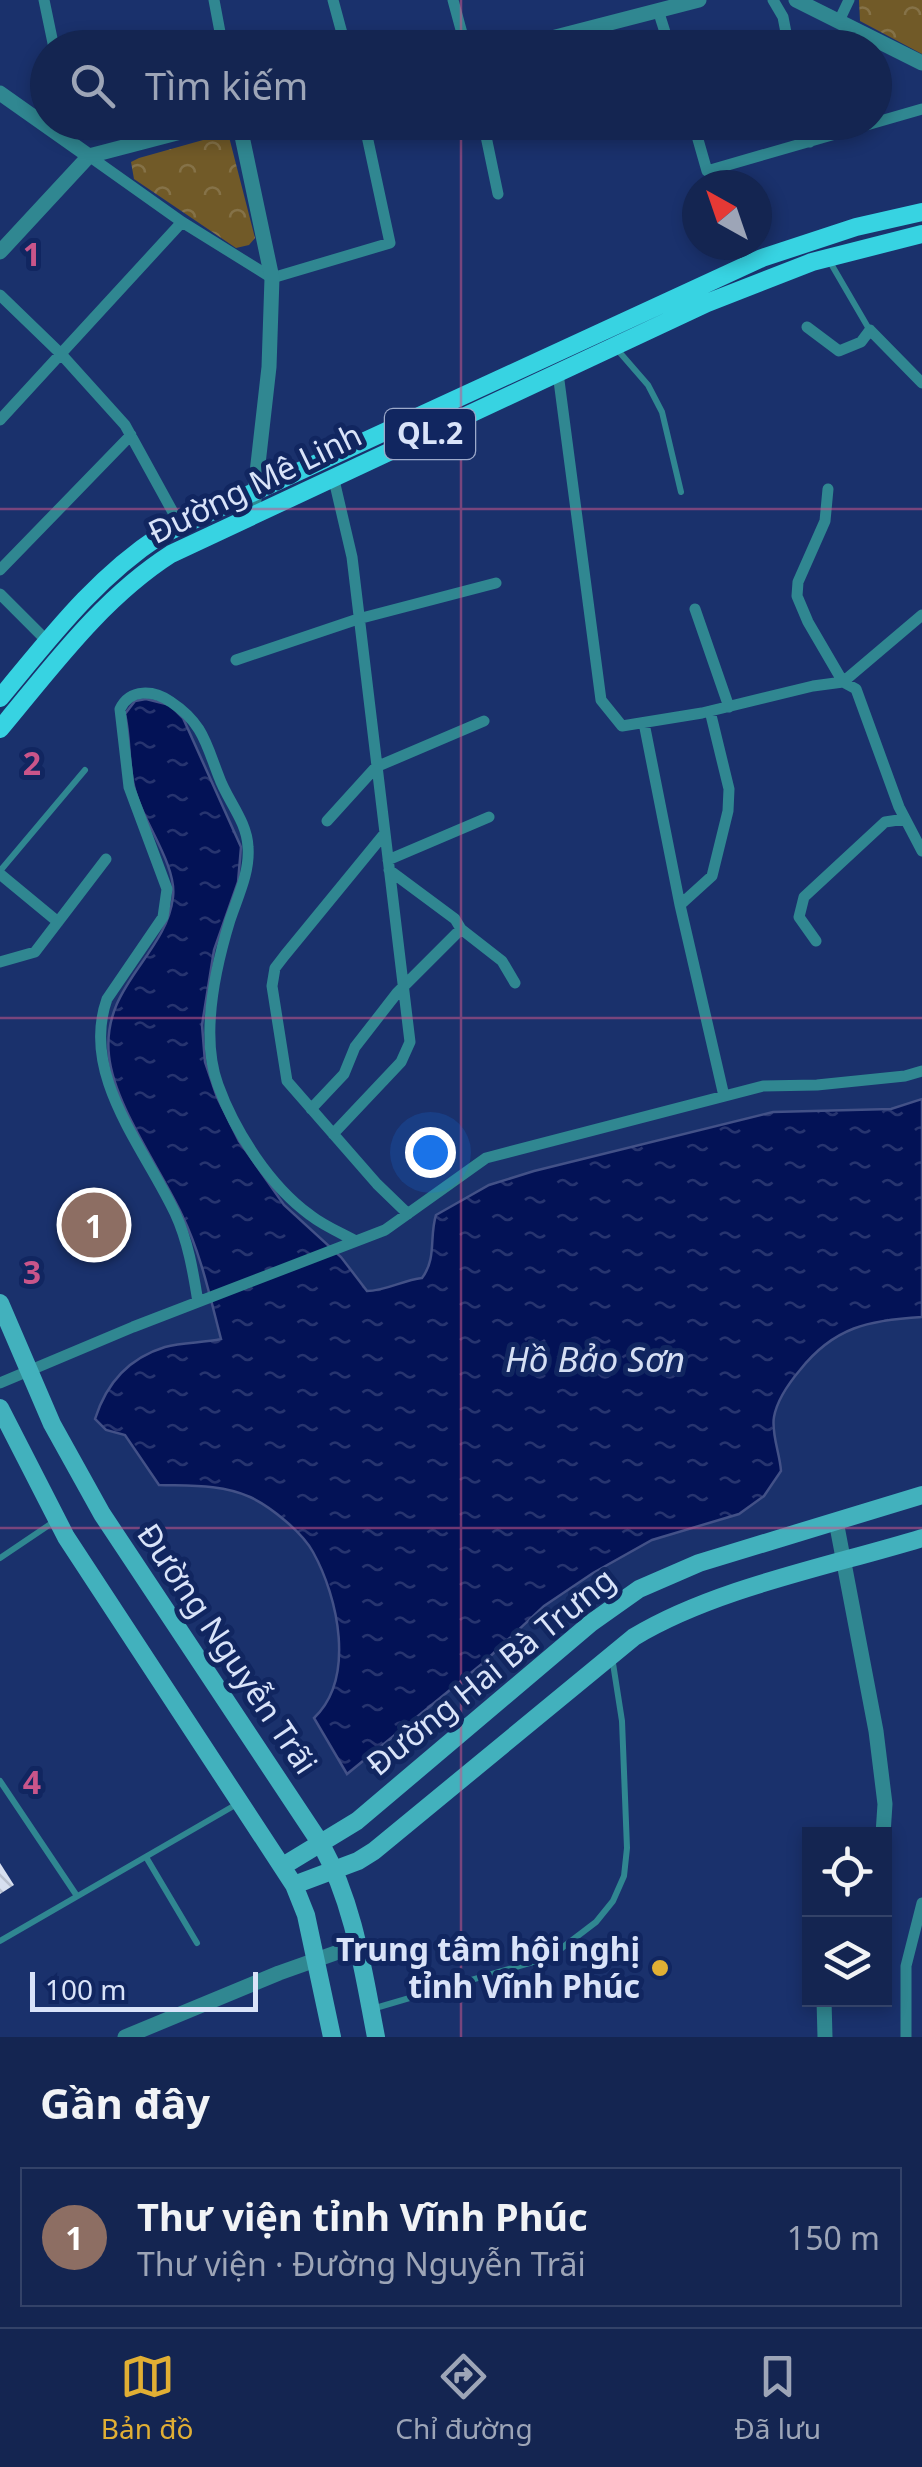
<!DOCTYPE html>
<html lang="vi">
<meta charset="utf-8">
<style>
:root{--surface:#142551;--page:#1d2d58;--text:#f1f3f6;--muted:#9da5b7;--line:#334268;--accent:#e1af34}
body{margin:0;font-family:"Noto Sans",sans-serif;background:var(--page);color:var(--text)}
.controls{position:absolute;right:30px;bottom:30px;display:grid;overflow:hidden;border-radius:0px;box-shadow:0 5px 15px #0003}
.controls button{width:90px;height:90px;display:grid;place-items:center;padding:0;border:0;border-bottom:2px solid var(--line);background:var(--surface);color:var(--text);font:50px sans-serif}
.compass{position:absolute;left:682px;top:170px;width:90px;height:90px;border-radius:50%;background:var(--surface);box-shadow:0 5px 15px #0003;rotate:320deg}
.scale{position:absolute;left:30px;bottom:25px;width:228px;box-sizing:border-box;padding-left:10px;border:5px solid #d9e3f9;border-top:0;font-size:28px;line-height:35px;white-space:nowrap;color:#d9e3f9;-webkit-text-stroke:8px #112660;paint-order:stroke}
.you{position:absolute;left:430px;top:1152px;width:35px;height:35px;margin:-25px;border:8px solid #fff;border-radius:50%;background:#1a73e8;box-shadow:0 0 0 15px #1a73e833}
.badge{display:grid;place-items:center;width:65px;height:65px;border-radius:50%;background:var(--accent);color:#fff;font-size:32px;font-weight:700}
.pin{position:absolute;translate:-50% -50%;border:5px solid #fff;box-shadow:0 2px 10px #0006}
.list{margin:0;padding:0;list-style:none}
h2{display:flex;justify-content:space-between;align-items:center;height:130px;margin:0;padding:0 40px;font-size:42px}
h2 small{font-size:32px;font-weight:400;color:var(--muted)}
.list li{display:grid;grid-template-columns:65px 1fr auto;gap:30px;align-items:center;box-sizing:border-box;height:140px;margin:0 20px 20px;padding:0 20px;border:2px solid var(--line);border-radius:0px}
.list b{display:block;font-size:38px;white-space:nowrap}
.list p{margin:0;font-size:32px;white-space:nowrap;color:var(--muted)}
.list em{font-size:32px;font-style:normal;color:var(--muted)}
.icon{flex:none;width:55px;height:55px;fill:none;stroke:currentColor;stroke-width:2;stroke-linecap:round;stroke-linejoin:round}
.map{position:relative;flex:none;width:922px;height:2037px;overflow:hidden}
.search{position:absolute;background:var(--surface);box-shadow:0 5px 15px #0003;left:30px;right:30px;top:30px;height:110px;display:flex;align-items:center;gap:25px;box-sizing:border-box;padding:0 35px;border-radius:55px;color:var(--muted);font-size:38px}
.sheet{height:290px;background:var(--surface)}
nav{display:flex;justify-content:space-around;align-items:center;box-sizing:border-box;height:140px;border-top:2px solid var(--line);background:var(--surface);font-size:28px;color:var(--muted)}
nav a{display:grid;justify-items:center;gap:5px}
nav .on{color:var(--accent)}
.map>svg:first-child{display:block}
.park{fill:url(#park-crowns)}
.water{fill:url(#water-ripples);stroke:#435187;stroke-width:2.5}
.building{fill:url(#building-back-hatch)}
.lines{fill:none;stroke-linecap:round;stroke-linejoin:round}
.service{stroke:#308791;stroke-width:6}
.minor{stroke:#308791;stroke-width:11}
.tertiary{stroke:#308791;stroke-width:15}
.secondary{stroke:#42b1bd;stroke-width:18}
.primary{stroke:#37d3e2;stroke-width:18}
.grid{fill:none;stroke:#c9558a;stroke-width:2.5;stroke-opacity:0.55}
.poi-dot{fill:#e1af34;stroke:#112660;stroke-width:4}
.labels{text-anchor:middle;stroke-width:10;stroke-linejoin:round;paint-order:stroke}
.shield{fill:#112660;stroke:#9daacb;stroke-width:2.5}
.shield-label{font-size:30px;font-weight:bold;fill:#d9e3f9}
.street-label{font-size:32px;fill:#d9e3f9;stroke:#112660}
.poi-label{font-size:32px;font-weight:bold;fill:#d9e3f9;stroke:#112660;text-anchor:end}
.water-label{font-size:35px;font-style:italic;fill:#d5dff4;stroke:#112660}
.grid-label{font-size:32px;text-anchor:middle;font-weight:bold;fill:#c9558a;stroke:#112660;stroke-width:10;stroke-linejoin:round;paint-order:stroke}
</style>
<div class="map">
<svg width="922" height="2037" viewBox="0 0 922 2037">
<defs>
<pattern id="park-crowns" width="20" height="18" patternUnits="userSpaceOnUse" patternTransform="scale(2.5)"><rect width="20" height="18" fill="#715a28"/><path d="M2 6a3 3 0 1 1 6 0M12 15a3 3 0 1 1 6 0" fill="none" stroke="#857248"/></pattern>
<pattern id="water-ripples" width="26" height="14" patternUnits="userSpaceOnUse" patternTransform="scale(2.5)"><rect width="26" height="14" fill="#031256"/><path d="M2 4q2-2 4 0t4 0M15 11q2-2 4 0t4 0" fill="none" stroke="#27346f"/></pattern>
<pattern id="building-back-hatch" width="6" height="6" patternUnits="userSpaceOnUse" patternTransform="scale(2.5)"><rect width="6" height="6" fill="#d7dff0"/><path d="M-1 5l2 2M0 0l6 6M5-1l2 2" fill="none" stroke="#b9c0cf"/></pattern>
</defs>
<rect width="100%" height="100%" fill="#1a316c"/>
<path class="park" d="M859,0h63v54l-62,-33z
M228,133l27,105 -6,7 -13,3 -102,-69 -3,-17 8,-4z"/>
<path class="water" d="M146,699l24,6 13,13 58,129 -3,35 -24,68 -12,75 3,37 12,35 22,44 45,64 57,52 26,34c19,0 36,-11 55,-13 15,-20 7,-41 14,-63l53,-30 45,-14 239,-59 118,-3 31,-10v218c-53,3 -88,10 -122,53 -11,13 -23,30 -26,47 -3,16 6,37 7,54l-17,25 -25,18 -87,26 -59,33 -49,33 -61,57 -136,111 -33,-56c42,-40 24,-121 -1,-166 -11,-20 -42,-45 -63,-55 -29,-13 -60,-11 -91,-12l-34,-50 -19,-5 -11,-11c11,-35 34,-61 70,-72 18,-5 38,-4 56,-8 -11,-42 -20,-85 -39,-124 -22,-47 -68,-110 -73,-159 -8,-71 57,-100 64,-159 4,-32 -30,-75 -38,-107 -7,-24 -4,-51 -10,-76l10,-13z"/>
<path class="building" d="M0,1863l14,22 -14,9z"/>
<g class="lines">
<path class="service" d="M830,262l39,67
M615,347l33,38 14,27 19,80
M0,871l85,-101
M0,1558l55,-37
M0,1781l77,115
M146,1857l51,86
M0,1941l237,-137
M372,2009l178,-52 46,-35 17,-21 11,-25 3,-28 -5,-127 -10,-64"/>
<path class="minor" d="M44,0l10,48
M214,0l9,48
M333,0l13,48
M453,0l13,48
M773,0l10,17 6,31
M658,10l12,38
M839,21l10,-21
M69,122l4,22
M483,122l15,72
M693,122l14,49 215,-62
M806,122l4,20
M89,156l93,66 90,56 118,-35 -26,-121
M0,295l61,59 64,71 55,100
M807,327l32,24 22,-9 9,-12 52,53
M558,373l43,327 21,26 80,-13 111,-27 30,-4 13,7 43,118 23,44
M0,420l182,-198
M828,489l-3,32 -27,61 -1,14 11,26 35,60 79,-67
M0,570l131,-135
M0,594l47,47
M695,609l34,98
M236,660l122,-41 138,-36
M644,723l36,182 44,191
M327,821l49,-54 108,-46
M385,833l-100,122 -10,13 -3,18 15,95 90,103 31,30
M388,860l101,-43
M389,870l66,49 6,10 41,32 13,22
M0,874l58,48
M680,905l32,-29 16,-65 1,-22 -19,-78
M816,941l-17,-24 5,-20 81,-75 20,-3
M0,962l35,-10 71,-93
M311,1109l33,-35 11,-27 42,-54 64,-64
M333,1134l68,-72 9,-20 -58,-485 -18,-77
M198,1302c-5,-31 -10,-61 -23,-89 -31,-66 -95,-138 -68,-214l56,-82 4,-28 -38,-102 -9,-78c10,-21 34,-19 51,-7 32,21 35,42 48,75 8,23 28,44 29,70 2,25 -10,49 -18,73 -15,49 -30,116 -12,165 17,47 52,101 92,130 14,11 31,18 46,26
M0,1383l133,-56 252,-97 101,-72 277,-72 54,-1 88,-9 17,-5
M906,2037v-71l16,-63"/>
<path class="tertiary" d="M796,0l126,63
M513,48l186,-48
M0,93l89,63
M239,122l33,156 -3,89 -17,150
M0,252l89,-96 130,-34
M836,1521l40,210 9,73 -2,30
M824,2000l1,37
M125,2037l154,-64 79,-28"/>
<path class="secondary" d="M0,1303l52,121 50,90 219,330c33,60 42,126 55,193
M0,1408l66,129 228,348 12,30 26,122
M283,1866l74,-45 234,-198 48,-34 60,-26 223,-68
M294,1885l64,-24 16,-10 260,-214c81,-49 197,-71 288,-99"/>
<path class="primary" d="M0,698c50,-60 95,-120 161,-163l601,-277 94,-31 66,-15
M0,729c52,-62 101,-130 171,-175l536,-251 105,-41 110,-28"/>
</g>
<path class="grid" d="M461,0v48M461,122v1915M0,509h922M0,1018h922M0,1528h922"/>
<circle class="poi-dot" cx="660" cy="1968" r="10"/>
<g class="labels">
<rect class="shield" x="385" y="409" width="90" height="50" rx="8"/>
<g class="shield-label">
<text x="430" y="444">QL.2</text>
</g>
<g class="street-label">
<text transform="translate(255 484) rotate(-26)" y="11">Đường Mê Linh</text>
<text transform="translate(227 1649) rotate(56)" y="11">Đường Nguyễn Trãi</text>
<text transform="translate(491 1672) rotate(-39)" y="11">Đường Hai Bà Trưng</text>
</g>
<g class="poi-label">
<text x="640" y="1961">Trung tâm hội nghị<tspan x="640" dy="37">tỉnh Vĩnh Phúc</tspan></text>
</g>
<g class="water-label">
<text x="595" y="1372">Hồ Bảo Sơn</text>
</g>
</g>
<g class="grid-label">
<text x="32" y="266">1</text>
<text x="32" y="775">2</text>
<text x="32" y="1284">3</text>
<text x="32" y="1794">4</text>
</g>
</svg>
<div class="controls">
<button><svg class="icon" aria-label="locate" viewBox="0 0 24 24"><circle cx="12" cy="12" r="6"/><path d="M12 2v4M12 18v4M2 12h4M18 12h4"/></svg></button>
<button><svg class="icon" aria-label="layers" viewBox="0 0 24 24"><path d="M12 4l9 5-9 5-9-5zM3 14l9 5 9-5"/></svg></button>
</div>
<svg class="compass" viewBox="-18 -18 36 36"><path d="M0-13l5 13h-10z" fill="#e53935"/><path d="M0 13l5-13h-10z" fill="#9da5b7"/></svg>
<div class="scale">100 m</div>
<div class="you"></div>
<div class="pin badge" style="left:94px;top:1225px;background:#8d6e63">1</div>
<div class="search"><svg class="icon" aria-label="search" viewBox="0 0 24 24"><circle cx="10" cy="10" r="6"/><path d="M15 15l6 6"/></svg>Tìm kiếm</div>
</div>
<section class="sheet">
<h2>Gần đây<small></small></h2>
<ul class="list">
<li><span class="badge" style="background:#8d6e63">1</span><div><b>Thư viện tỉnh Vĩnh Phúc</b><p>Thư viện · Đường Nguyễn Trãi</p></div><em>150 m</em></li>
</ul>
</section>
<nav>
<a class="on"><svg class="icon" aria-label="map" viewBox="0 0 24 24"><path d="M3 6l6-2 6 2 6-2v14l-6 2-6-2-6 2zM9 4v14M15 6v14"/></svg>Bản đồ</a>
<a><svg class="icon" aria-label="directions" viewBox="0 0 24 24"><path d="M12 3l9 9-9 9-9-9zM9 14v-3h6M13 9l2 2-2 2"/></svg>Chỉ đường</a>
<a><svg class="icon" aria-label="saved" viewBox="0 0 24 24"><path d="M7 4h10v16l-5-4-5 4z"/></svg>Đã lưu</a>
</nav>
